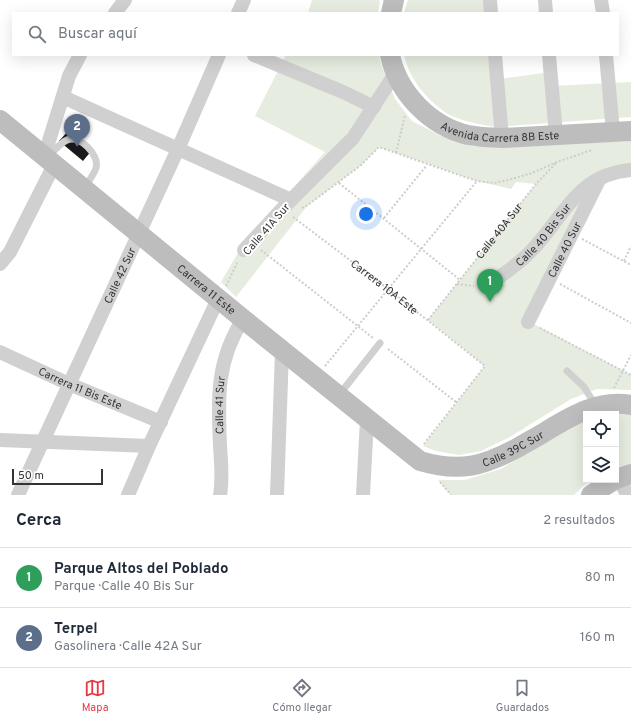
<!DOCTYPE html>
<html lang="es">
<meta charset="utf-8">
<style>
:root{--surface:#fff;--page:#f6f6f7;--text:#1f2937;--muted:#747a83;--line:#e0e1e3;--accent:#e63946}
body{margin:0;font-family:Overpass,sans-serif;background:var(--page);color:var(--text)}
.controls{position:absolute;right:12px;bottom:12px;display:grid;overflow:hidden;border-radius:0px;box-shadow:0 4px 16px #0002}
.controls button{width:36px;height:36px;display:grid;place-items:center;padding:0;border:0;border-bottom:1px solid var(--line);background:var(--surface);color:var(--text);font:20px sans-serif}
.scale{position:absolute;left:12px;bottom:10px;width:91px;box-sizing:border-box;padding-left:4px;border:2px solid #333;border-top:0;font-size:11px;line-height:14px;white-space:nowrap;color:#333;-webkit-text-stroke:3px #fff;paint-order:stroke}
.you{position:absolute;left:366px;top:214px;width:14px;height:14px;margin:-10px;border:3px solid #fff;border-radius:50%;background:#1a73e8;box-shadow:0 0 0 6px #1a73e833}
.badge{display:grid;place-items:center;width:26px;height:26px;border-radius:50%;background:var(--accent);color:#fff;font-size:13px;font-weight:700}
.pin{position:absolute;translate:-50% -33px;filter:drop-shadow(0 1px 2px #0008)}
.pin::after{content:'';position:absolute;top:21px;width:14px;height:12px;background:inherit;clip-path:polygon(0 0,100% 0,50% 100%)}
.list{margin:0;padding:0;list-style:none}
h2{display:flex;justify-content:space-between;align-items:center;height:52px;margin:0;padding:0 16px;font-size:17px}
h2 small{font-size:13px;font-weight:400;color:var(--muted)}
.list li{display:grid;grid-template-columns:26px 1fr auto;gap:12px;align-items:center;box-sizing:border-box;height:60px;padding:0 16px;border-top:1px solid var(--line)}
.list b{display:block;font-size:15px;white-space:nowrap}
.list p{margin:0;font-size:13px;white-space:nowrap;color:var(--muted)}
.list em{font-size:13px;font-style:normal;color:var(--muted)}
.icon{flex:none;width:22px;height:22px;fill:none;stroke:currentColor;stroke-width:2;stroke-linecap:round;stroke-linejoin:round}
.map{position:relative;flex:none;width:631px;height:495px;overflow:hidden}
.search{position:absolute;background:var(--surface);box-shadow:0 4px 16px #0002;left:12px;right:12px;top:12px;height:44px;display:flex;align-items:center;gap:10px;box-sizing:border-box;padding:0 14px;border-radius:0px;color:var(--muted);font-size:15px}
.sheet{height:172px;background:var(--surface)}
nav{display:flex;justify-content:space-around;align-items:center;box-sizing:border-box;height:56px;border-top:1px solid var(--line);background:var(--surface);font-size:11px;color:var(--muted)}
nav a{display:grid;justify-items:center;gap:2px}
nav .on{color:var(--accent)}
.map>svg:first-child{display:block}
.green{fill:#e6ecdf}
.building{fill:#1a1a1a}
.lines{fill:none;stroke-linecap:round;stroke-linejoin:round}
.path{stroke:#cdcdcd;stroke-width:2;stroke-dasharray:2 2;stroke-linecap:butt}
.lane{stroke:#d0d0d0;stroke-width:7}
.street{stroke:#d0d0d0;stroke-width:14}
.secondary{stroke:#bdbdbd;stroke-width:20}
.labels{text-anchor:middle;stroke-width:4;stroke-linejoin:round;paint-order:stroke}
.street-label{font-size:11px;fill:#333;stroke:#fff}
</style>
<div class="map">
<svg width="631" height="495" viewBox="0 0 631 495">
<rect width="100%" height="100%" fill="#fff"/>
<path class="green" d="M312,0h66l2,1 -2,12h-70z
M408,0h76l1,13h-81z
M286,55h93l2,9 14,35 17,22 29,15 32,10h33l125,-5v29l-31,8 -72,143 103,54v15l-34,-1 -26,10 -61,38 -29,14 -22,4 -23,-4 -13,-5 62,-80 -57,-46 108,-136 -20,-2 -5,7 -34,-8 -98,-34 -19,19 -52,39 -72,92 -15,-15 22,-38 82,-92 -70,-36z
M404,55h84l3,25 60,-8 1,14 79,-4v35l-137,10c-15,-3 -33,-6 -46,-13 -20,-13 -39,-35 -44,-59z
M631,411v53l-15,4v-54h-22z
M586,417v63h6l-9,6 -9,9h-123l-13,-15h27l36,-11z"/>
<path class="building" d="M69,130l23,20 -9,11 -24,-20z"/>
<g class="lines">
<g class="path">
<path d="M396,153l9,-38"/>
<path d="M339,183l121,97"/>
<path d="M302,208l6,-3 52,-39 19,-19 80,28 18,6 17,2 14,-3 24,-7 25,-11 35,-12"/>
<path id="s1" d="M293,217l95,72 97,77 -62,79"/>
<path d="M384,218l43,-53"/>
<path d="M582,239l49,26"/>
<path d="M261,250l112,88"/>
<path d="M624,261l7,-15"/>
<path d="M457,284l17,2"/>
<path d="M560,284l71,39"/>
<path d="M226,286l12,-25"/>
<path id="s2" d="M428,320l108,-136 20,-21"/>
<path d="M540,328l91,47"/>
<path d="M388,349l68,53"/>
<path d="M325,366l152,-185"/>
<path d="M614,388l17,-33"/>
<path d="M440,482l11,13"/>
</g>
<path class="lane" d="M48,157c5,-5 12,-14 19,-17 12,-6 33,15 29,28 -2,6 -7,13 -11,19
M567,371l17,16 12,19
M339,395l41,-52"/>
<g class="street">
<path d="M490,0l1,13"/>
<path d="M545,0l1,13"/>
<path d="M601,0l2,13"/>
<path d="M115,13l10,-13"/>
<path d="M238,13l6,-13"/>
<path d="M254,55l89,37 31,15"/>
<path d="M495,55l7,83"/>
<path d="M549,55l7,80"/>
<path d="M606,55l7,77"/>
<path d="M63,97l228,103"/>
<path d="M44,157l25,-81 11,-21"/>
<path d="M244,250l39,-42 70,-70 43,-66"/>
<path d="M0,264l10,-12 44,-87"/>
<path id="s3" d="M487,285c17,-11 32,-21 46,-36 31,-33 45,-75 98,-79"/>
<path id="s4" d="M528,322l71,-142"/>
<path id="s5" d="M0,352l69,32 92,38"/>
<path d="M0,440l149,6"/>
<path d="M619,477l8,18"/>
<path id="s6" d="M18,495l160,-346 41,-94"/>
<path d="M128,495l21,-49 69,-147"/>
<path id="s7" d="M220,495c3,-16 1,-33 0,-49 -2,-49 -4,-84 23,-127"/>
<path d="M277,495l5,-144"/>
<path d="M363,495l4,-76"/>
</g>
<g class="secondary">
<path d="M391,13l3,-13"/>
<path id="s8" d="M390,55c8,38 40,71 78,80 11,2 23,3 34,3l129,-7"/>
<path id="s9" d="M0,120l243,199 177,142c40,12 64,5 99,-14 10,-6 20,-11 29,-17 25,-15 52,-31 83,-25"/>
<path d="M616,479l15,-5"/>
<path d="M591,495l23,-15"/>
</g>
</g>
<g class="labels">
<g class="street-label">
<text dy="4" stroke="none"><textPath href="#s8" startOffset="149">Avenida Carrera 8B Este</textPath></text>
<text transform="translate(266 229) rotate(-49)" y="4">Calle 41A Sur</text>
<text dy="4" stroke="none"><textPath href="#s2" startOffset="114">Calle 40A Sur</textPath></text>
<text dy="4" stroke="none"><textPath href="#s3" startOffset="76">Calle 40 Bis Sur</textPath></text>
<text dy="4" stroke="none"><textPath href="#s4" startOffset="81">Calle 40 Sur</textPath></text>
<text dy="4" stroke="none"><textPath href="#s6" startOffset="242">Calle 42 Sur</textPath></text>
<text dy="4" stroke="none"><textPath href="#s1" startOffset="115">Carrera 10A Este</textPath></text>
<text dy="4" stroke="none"><textPath href="#s9" startOffset="267">Carrera 11 Este</textPath></text>
<text dy="4" stroke="none"><textPath href="#s5" startOffset="88">Carrera 11 Bis Este</textPath></text>
<text dy="4" stroke="none"><textPath href="#s7" startOffset="90">Calle 41 Sur</textPath></text>
<text dy="4" stroke="none"><textPath href="#s9" startOffset="638">Calle 39C Sur</textPath></text>
</g>
</g>
</svg>
<div class="controls">
<button><svg class="icon" aria-label="locate" viewBox="0 0 24 24"><circle cx="12" cy="12" r="6"/><path d="M12 2v4M12 18v4M2 12h4M18 12h4"/></svg></button>
<button><svg class="icon" aria-label="layers" viewBox="0 0 24 24"><path d="M12 4l9 5-9 5-9-5zM3 14l9 5 9-5"/></svg></button>
</div>
<div class="scale">50 m</div>
<div class="you"></div>
<div class="pin badge" style="left:490px;top:302px;background:#2e9e5b">1</div>
<div class="pin badge" style="left:77px;top:147px;background:#5c6f8a">2</div>
<div class="search"><svg class="icon" aria-label="search" viewBox="0 0 24 24"><circle cx="10" cy="10" r="6"/><path d="M15 15l6 6"/></svg>Buscar aquí</div>
</div>
<section class="sheet">
<h2>Cerca<small>2 resultados</small></h2>
<ul class="list">
<li><span class="badge" style="background:#2e9e5b">1</span><div><b>Parque Altos del Poblado</b><p>Parque · Calle 40 Bis Sur</p></div><em>80 m</em></li>
<li><span class="badge" style="background:#5c6f8a">2</span><div><b>Terpel</b><p>Gasolinera · Calle 42A Sur</p></div><em>160 m</em></li>
</ul>
</section>
<nav>
<a class="on"><svg class="icon" aria-label="map" viewBox="0 0 24 24"><path d="M3 6l6-2 6 2 6-2v14l-6 2-6-2-6 2zM9 4v14M15 6v14"/></svg>Mapa</a>
<a><svg class="icon" aria-label="directions" viewBox="0 0 24 24"><path d="M12 3l9 9-9 9-9-9zM9 14v-3h6M13 9l2 2-2 2"/></svg>Cómo llegar</a>
<a><svg class="icon" aria-label="saved" viewBox="0 0 24 24"><path d="M7 4h10v16l-5-4-5 4z"/></svg>Guardados</a>
</nav>
